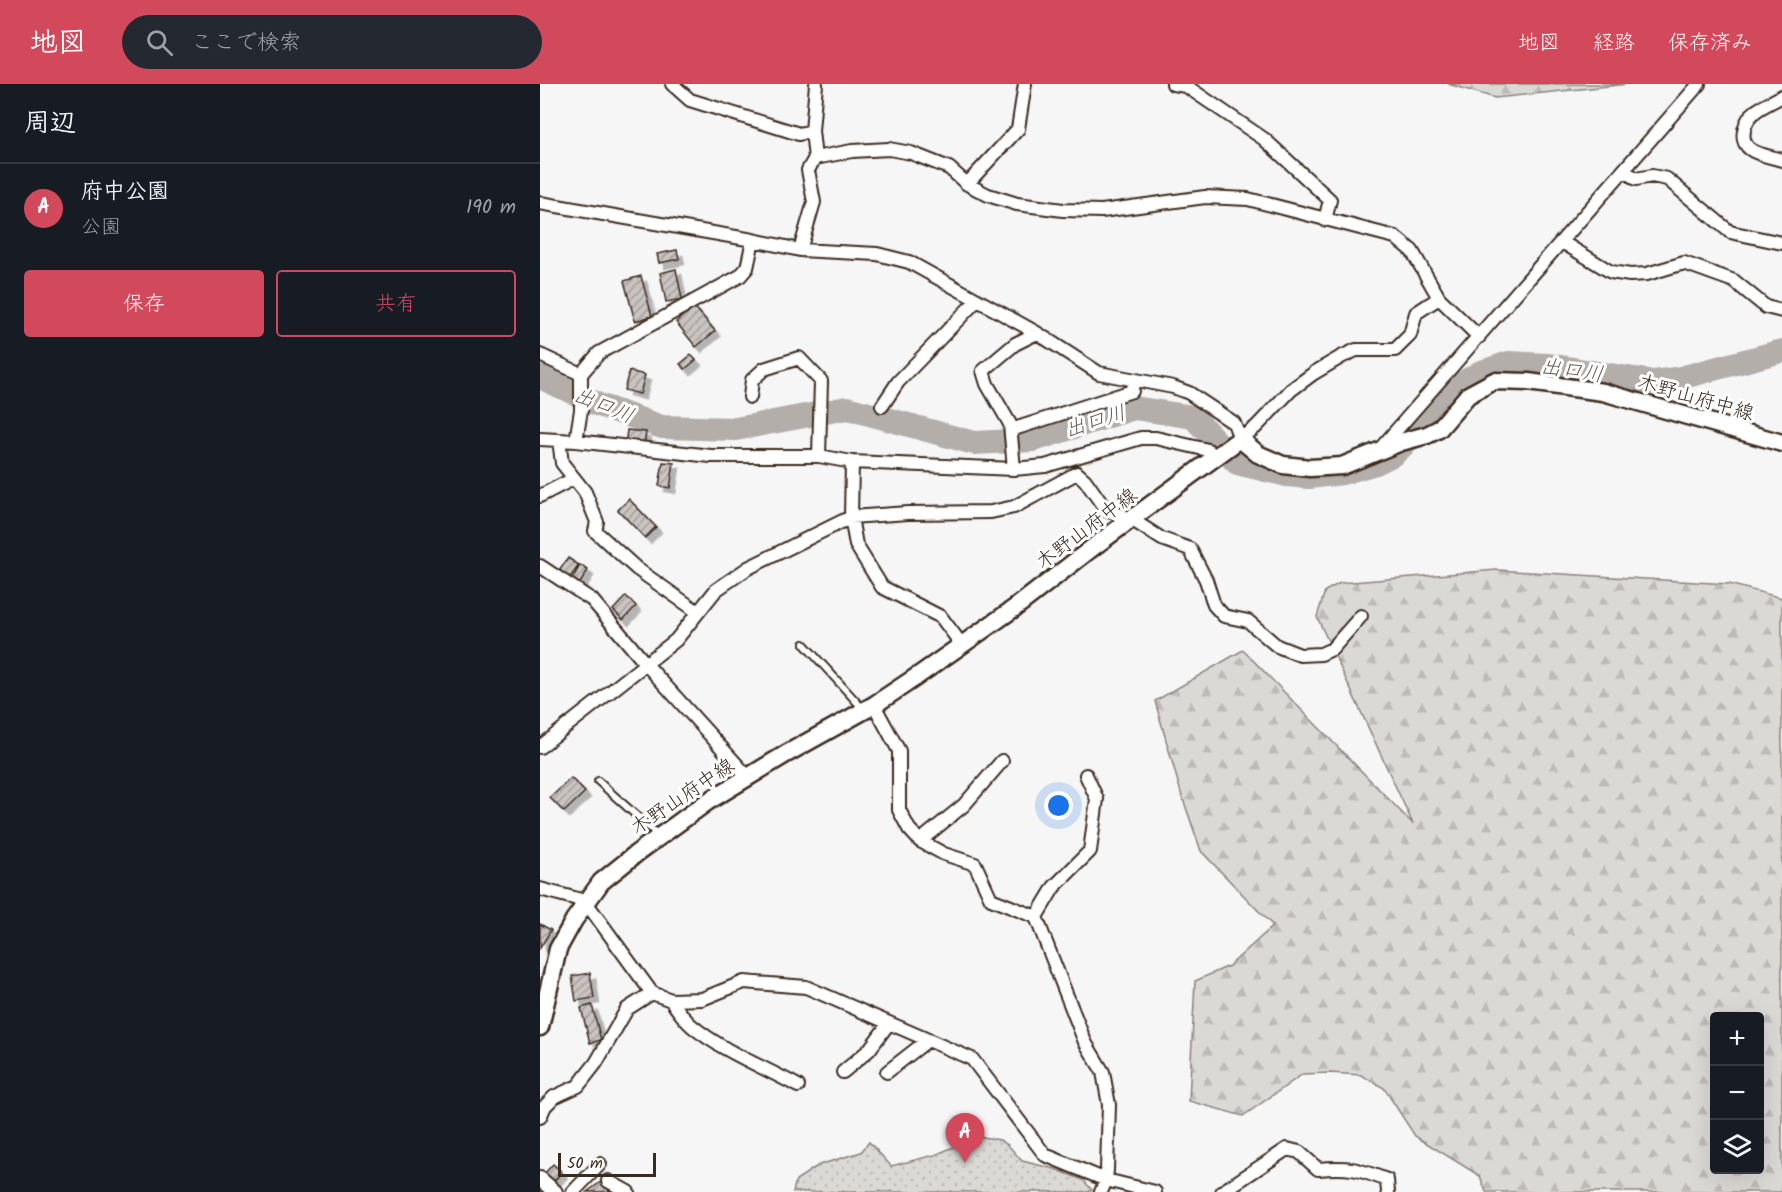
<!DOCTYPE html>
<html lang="ja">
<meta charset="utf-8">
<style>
:root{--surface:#171b24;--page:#242831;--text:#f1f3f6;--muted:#9ea1a6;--line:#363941;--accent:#d1495b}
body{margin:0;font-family:Kalam,"Klee One",sans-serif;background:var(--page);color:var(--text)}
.controls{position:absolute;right:18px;bottom:18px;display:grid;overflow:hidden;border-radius:6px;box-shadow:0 6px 24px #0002}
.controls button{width:54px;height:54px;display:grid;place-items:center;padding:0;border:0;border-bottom:2px solid var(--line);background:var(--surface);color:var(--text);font:30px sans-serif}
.scale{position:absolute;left:18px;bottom:15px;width:98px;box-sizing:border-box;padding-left:6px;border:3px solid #3b2a1e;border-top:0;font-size:16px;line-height:21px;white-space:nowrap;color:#3b2a1e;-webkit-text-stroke:4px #fff;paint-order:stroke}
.you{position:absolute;left:519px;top:722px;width:21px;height:21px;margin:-15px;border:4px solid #fff;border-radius:50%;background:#1a73e8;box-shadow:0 0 0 9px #1a73e833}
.badge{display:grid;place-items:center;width:39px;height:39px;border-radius:50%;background:var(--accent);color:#fff;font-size:20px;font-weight:700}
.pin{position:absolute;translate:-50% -50px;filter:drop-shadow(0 2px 3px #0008)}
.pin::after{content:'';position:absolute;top:32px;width:21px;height:18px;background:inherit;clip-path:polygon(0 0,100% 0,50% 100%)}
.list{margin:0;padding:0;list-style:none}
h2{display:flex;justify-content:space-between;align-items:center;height:78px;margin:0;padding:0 24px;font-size:26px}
h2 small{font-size:20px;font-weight:400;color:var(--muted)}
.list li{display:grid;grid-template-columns:39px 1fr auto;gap:18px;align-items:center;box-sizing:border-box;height:90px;padding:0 24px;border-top:2px solid var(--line)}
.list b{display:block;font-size:22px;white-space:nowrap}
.list p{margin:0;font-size:20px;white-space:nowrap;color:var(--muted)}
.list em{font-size:20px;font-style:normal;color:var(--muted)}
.actions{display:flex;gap:12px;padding:18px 24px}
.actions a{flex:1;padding:14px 0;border:2px solid var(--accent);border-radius:6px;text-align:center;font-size:21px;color:var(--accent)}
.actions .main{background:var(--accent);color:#fff}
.icon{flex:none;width:33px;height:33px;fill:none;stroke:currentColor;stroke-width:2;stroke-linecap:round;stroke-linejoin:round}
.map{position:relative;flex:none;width:1242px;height:1108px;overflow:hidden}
header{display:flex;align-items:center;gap:36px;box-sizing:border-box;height:84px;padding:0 30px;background:var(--accent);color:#fff}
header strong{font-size:28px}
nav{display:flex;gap:33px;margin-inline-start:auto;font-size:21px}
.search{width:420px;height:54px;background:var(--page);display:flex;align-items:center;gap:15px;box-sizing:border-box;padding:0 21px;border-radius:33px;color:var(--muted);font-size:22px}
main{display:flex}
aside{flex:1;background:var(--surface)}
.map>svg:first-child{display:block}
.forest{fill:url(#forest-firs);stroke:#8b827a;stroke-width:1.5;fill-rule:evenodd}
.park{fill:url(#park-dots);stroke:#8b827a;stroke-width:1.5}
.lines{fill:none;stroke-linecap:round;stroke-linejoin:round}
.river{stroke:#b4aeaa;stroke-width:24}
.building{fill:url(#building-hatch);stroke:#3b2a1e;stroke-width:1.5;filter:url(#shadow)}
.service-casing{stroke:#3b2a1e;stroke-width:10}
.minor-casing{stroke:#3b2a1e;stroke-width:16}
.tertiary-casing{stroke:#3b2a1e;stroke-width:18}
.secondary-casing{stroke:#3b2a1e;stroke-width:21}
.service{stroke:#fff;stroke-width:6}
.minor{stroke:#fff;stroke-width:12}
.tertiary{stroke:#fff;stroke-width:14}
.secondary{stroke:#fff;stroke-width:16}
.labels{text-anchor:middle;stroke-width:6;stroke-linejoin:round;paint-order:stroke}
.street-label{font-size:20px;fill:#3b2a1e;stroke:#fff}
.water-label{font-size:21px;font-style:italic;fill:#65584f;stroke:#fff}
</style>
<header>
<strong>地図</strong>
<div class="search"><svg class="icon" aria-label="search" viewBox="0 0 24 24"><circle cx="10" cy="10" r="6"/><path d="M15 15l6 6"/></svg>ここで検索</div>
<nav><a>地図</a><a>経路</a><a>保存済み</a></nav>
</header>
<main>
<aside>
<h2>周辺<small></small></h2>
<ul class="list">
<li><span class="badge">A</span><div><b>府中公園</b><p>公園</p></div><em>190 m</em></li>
</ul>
<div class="actions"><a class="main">保存</a><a>共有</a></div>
</aside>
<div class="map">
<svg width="1242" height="1108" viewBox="0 0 1242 1108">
<defs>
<pattern id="forest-firs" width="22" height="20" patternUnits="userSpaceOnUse" patternTransform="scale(1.5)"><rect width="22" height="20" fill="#dbd9d6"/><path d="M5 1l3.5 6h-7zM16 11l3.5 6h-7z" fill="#bdbab7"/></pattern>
<pattern id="park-dots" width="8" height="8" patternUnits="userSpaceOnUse" patternTransform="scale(1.5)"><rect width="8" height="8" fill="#dbd9d6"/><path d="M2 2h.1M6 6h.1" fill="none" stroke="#bdbab7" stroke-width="1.8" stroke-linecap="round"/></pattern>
<pattern id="building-hatch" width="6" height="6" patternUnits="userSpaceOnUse" patternTransform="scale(1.5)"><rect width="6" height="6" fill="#c9c3c1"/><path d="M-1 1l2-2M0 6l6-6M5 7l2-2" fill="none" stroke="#a49f9c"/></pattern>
<filter id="shadow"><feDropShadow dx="5.5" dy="5.5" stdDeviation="0" flood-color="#0004"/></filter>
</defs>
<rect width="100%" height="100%" fill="#f7f6f6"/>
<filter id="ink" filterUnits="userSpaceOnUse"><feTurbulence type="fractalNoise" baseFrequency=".0167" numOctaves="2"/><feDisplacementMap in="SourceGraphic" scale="12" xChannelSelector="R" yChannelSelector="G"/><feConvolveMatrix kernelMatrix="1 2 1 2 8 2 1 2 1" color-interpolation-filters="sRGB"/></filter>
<g filter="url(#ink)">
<path class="forest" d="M908,0h180l-133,14z
M957,486l232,14 53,14v594h-296l-6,-16 -65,-40 -31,-48 -23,-13 -31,-2 -27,1 -60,42 -54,-15 6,-120 34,-15 44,-40 -72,-75 -20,-58 -26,-92 88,-51 170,174 -96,-207 8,-26 15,-8zM1174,932h46v154h-46z"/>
<path class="park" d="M443,1053l17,3 8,5 14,16 33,8 28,11 9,10 -4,2h-295l3,-12 23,-15 42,-13 8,-10 22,24 44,-11 37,-16z"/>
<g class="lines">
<path class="river" d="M0,293l59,28 63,22 74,2 111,-21 127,35 59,-3 101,-32 59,9 44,46 50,12 22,2 33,-4 34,-10 18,-9 37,-34 17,-25 11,-10 20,-12 30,-10 40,2 104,17 27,-4 102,-27"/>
</g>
<path class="building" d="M137,166l2,9 -20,4 -2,-9z
M136,185l6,30 -16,3 -6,-29z
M101,192l11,40 -17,5 -11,-40z
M154,222l21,25 -19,16 -20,-25z
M151,271l5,5 -11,9 -5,-5z
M89,287l16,4 -5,19 -16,-4z
M87,346l19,2 -2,15 -19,-2z
M123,378l11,1 -4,25 -11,-2z
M89,415l27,28 -11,11 -27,-28z
M28,474l11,7 -11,16 -11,-7z
M40,481l8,5 -9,15 -7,-5z
M86,512l10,10 -13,14 -10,-10z
M31,694l14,14 -21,20 -14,-14z
M0,840l11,6 -11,18z
M50,889l4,25 -18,3 -4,-25z
M52,921l9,35 -11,3 -9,-35z
M13,1080l9,8 -8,9 -9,-8z
M62,1097l8,11h-23z"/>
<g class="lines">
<defs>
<path id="service" d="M264,560l60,66
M58,697l60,54"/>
<path id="minor" d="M132,0l18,16 109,34 13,-3
M633,0l13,2 78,53 66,61 -5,20
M1242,12c-8,5 -18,9 -26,15 -10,7 -19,28 -6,38 7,6 23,8 32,11
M275,74l37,-7 37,-2 22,4 38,15 18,16 21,11 29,9 46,6 39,1 103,-14 43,2 147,38 17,14 27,47 40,39
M1084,86l12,9 16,-3 15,3 63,53 52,11
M427,100l51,-55 7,-45
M0,119l213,37 47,10 77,4 32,8 128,71 62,40 74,14 16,6 45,30 6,16 16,-12 35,-37 23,-17 27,-16 15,-7h39l15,-15 6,-22 23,-15
M1022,158l49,30 19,3 17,-1 37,-11 50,18 32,26 16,4
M260,166l14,-48 -6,-32 7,-12 -3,-27 4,-47
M0,271l41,19
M210,313l2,-17 12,-11 35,-11 22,23 -2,75
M342,322l16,-24 79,-82
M471,346l121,-39 1,-11
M0,355l36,2 135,15h108l33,6 162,7 31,-3 96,-28h15l52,12 8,8
M19,356l3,23 23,29 12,30 -2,9 42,38 61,43
M36,357l5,-31v-36l18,-21 141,-77 7,-8 6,-28
M840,365l319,-365
M312,378l-1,55 5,28 26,42 59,30 21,28
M474,385l-4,-45 -23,-40 -4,-13 32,-27 22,-11
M0,412l33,-17
M0,482l52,34 53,63 103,114
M334,621l25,46v59l10,19 11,12 24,13 31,10 16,35 45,18 49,125 18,30 6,33 -2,65 -1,10 -5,12
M0,663l136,-107 40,-50 32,-22 103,-51 57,-4 83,-1 23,-5 63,-34 8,7 21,30 25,9 31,20 28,10 16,31 8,25 10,11 24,5 29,25 23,9 21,-1 11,-5 29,-33
M380,757l44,-36 38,-44
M0,805l45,12 67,92 19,7 31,-1 42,-17 62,5 166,72 73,96 61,25 49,12
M496,833l18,-30 36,-36 7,-52 -11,-24
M131,916c6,9 13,19 21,26 32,26 70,40 106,60
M303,988l26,-22 20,-27
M347,988l41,-32
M0,1033l5,-11 9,-9 24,-11 18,-23 31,-54 25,-16
M68,1097l20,11
M33,1108l27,-28
M682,1108l65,-43 12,3 19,17c31,-3 40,0 69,11l1,12"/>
<path id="tertiary" d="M0,1095l15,13"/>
<path id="secondary" d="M0,943l18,-78 16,-29 27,-38 36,-29 70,-51 79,-48 88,-49 42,-28 100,-70 80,-62 144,-106 18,15 25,11 27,3 32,-2 59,-24 26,-7 12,-6 29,-34 26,-14 34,1 75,10 179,51"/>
</defs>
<use href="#service" class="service-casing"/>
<use href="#minor" class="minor-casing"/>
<use href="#tertiary" class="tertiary-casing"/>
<use href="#secondary" class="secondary-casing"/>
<use href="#service" class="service"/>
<use href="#minor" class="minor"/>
<use href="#tertiary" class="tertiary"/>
<use href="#secondary" class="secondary"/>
</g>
</g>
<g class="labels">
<g class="street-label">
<text transform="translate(1156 313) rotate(16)" y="7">木野山府中線</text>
<text transform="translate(546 444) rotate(-37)" y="7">木野山府中線</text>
<text transform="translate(142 712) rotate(-34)" y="7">木野山府中線</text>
</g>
<g class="water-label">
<text transform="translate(1032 286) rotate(8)" y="7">出口川</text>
<text transform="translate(64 321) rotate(22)" y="7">出口川</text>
<text transform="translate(555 337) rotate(-17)" y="7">出口川</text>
</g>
</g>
</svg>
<div class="controls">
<button>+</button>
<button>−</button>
<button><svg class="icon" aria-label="layers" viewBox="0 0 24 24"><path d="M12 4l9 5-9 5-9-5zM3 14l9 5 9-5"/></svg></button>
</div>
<div class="scale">50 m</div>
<div class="you"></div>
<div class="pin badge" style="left:425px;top:1079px">A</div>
</div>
</main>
